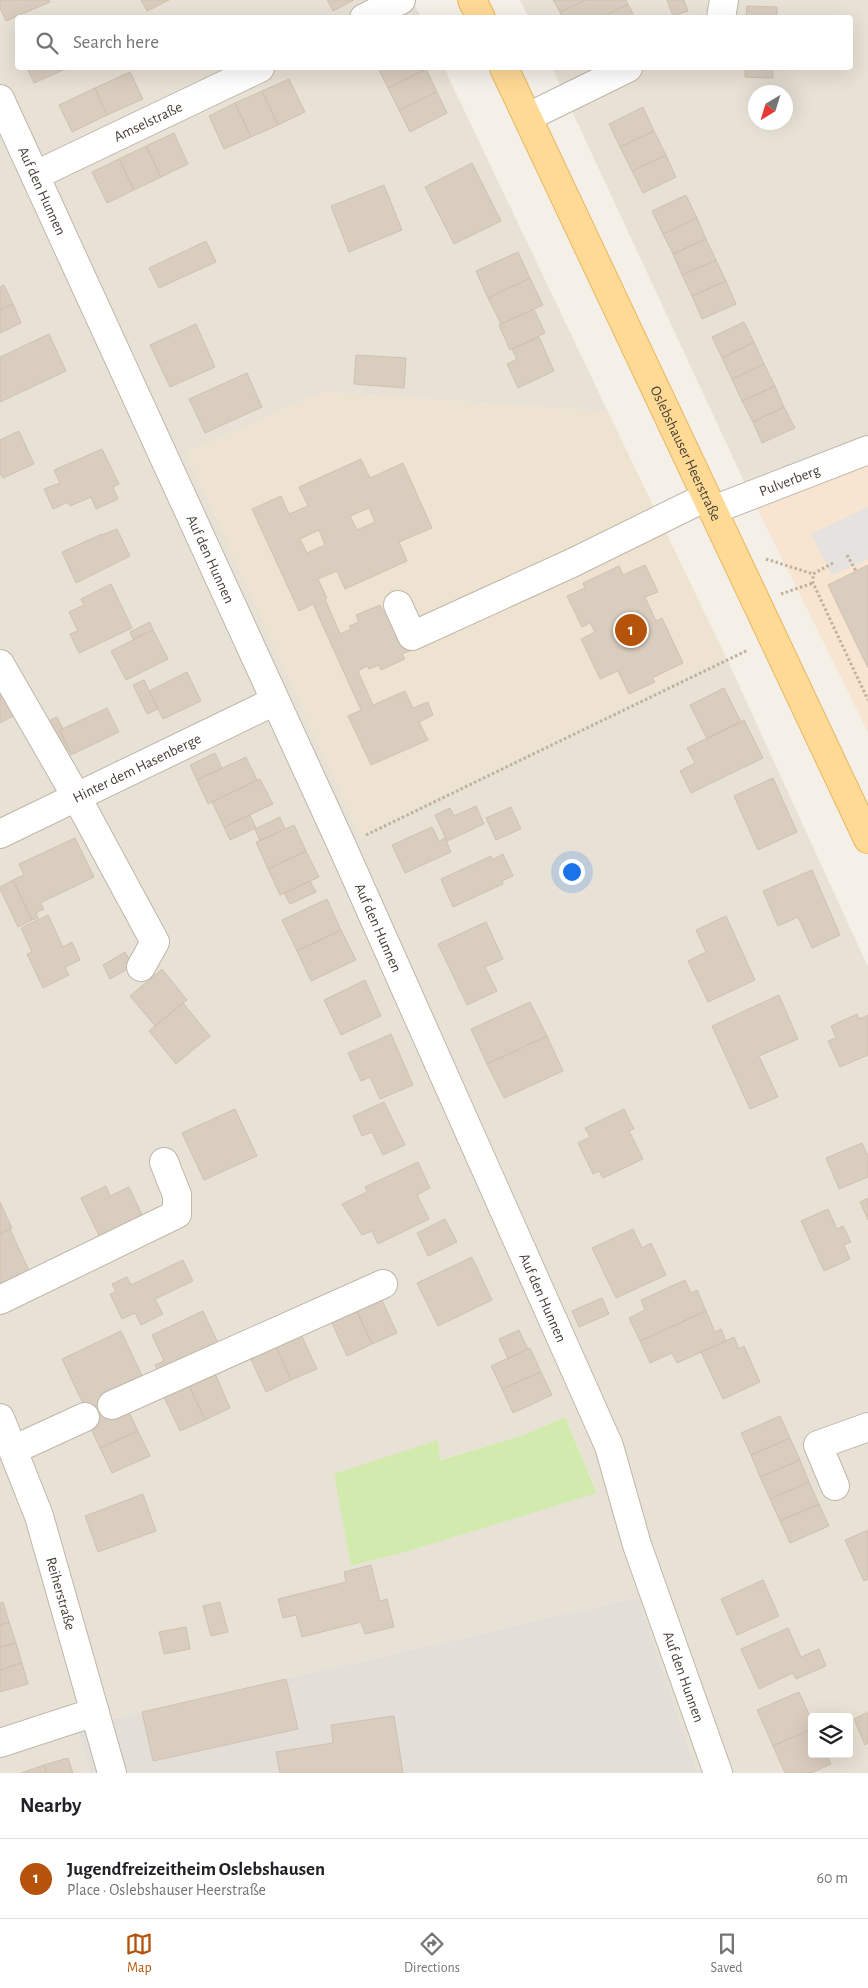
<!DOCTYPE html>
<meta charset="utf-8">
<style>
:root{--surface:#fff;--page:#f2f2f2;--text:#202124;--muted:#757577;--line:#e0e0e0;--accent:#b45309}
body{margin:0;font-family:"Alegreya Sans",sans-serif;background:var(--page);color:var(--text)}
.controls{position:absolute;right:15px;bottom:15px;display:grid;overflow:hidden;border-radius:5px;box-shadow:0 5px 20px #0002}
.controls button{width:45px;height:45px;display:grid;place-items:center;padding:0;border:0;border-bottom:1px solid var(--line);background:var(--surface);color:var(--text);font:25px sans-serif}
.compass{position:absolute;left:748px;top:85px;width:45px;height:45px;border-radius:50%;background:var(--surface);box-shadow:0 5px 20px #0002;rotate:218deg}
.you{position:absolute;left:571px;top:871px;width:18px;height:18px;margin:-12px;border:4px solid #fff;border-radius:50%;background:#1a73e8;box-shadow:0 0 0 8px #1a73e833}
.badge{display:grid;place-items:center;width:32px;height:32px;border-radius:50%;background:var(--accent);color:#fff;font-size:16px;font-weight:700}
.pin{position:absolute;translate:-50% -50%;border:2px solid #fff;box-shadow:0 1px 5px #0006}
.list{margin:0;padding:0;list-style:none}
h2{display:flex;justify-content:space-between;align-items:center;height:65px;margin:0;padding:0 20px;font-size:21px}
h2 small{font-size:16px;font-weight:400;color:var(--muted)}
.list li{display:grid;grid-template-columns:32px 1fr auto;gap:15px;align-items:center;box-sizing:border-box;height:80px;padding:0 20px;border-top:1px solid var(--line)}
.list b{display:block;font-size:19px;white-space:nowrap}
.list p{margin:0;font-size:16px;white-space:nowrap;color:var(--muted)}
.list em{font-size:16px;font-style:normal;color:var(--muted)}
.icon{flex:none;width:28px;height:28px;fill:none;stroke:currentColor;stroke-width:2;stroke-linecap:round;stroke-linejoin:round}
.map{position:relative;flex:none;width:868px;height:1773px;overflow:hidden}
.search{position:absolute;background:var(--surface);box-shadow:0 5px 20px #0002;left:15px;right:15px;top:15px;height:55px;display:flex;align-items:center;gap:12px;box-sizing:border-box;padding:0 18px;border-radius:5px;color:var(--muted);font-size:19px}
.sheet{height:145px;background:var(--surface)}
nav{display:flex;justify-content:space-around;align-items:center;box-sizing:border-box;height:70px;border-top:1px solid var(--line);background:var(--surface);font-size:14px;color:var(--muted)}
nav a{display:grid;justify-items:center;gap:2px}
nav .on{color:var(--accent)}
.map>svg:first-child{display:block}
.residential{fill:#e8e1d5;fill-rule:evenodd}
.commercial{fill:#f7e4d1}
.industrial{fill:#e3ded8}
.education{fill:#eee3d0}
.green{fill:#d3eaae}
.parking{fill:#e5e2df}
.building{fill:#d9cdbf;stroke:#d1c1af;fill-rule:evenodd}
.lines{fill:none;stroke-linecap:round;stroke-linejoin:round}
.minor-casing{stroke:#c0b6a9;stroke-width:30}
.major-casing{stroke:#e8b761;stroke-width:30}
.path{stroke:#c2b19a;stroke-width:3;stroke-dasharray:2.5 2.5;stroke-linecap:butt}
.minor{stroke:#fff;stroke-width:28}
.major{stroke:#ffda95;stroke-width:28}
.labels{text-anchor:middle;stroke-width:4.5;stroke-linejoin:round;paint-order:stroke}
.street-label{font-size:15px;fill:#473f35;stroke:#fff}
</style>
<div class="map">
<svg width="868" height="1773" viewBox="0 0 868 1773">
<rect width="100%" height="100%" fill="#f4efe7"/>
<path class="residential" d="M0,0h412l9,17 -403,1v50h426l164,344 -286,-20 -135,61 173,382 366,-178 142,310v806h-171l-61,-176 -509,119 -50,9 13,48h-90zM565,1417l32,75 -188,59 -58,15 87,-125 1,19 82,-24zM812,1717h37v37h-37z
M520,0h348v445l-119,47 -197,-424h298v-50l-322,-1zM756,92h30v30h-30z"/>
<path class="commercial" d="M868,445v287l-119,-240z"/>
<path class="industrial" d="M637,1597l60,176h-607l-13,-48 50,-9z"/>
<path class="education" d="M322,392l286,20 118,245 -366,178 -174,-382z"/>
<path class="green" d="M565,1417l32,76 -188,58 -58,15 -17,-92 104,-34 2,20 81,-24z"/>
<path class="parking" d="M868,507v52l-36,16 -21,-41z"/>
<path class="building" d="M0,0h49l1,2 -44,19 -6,-13z
M141,0h28l-22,11z
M327,0h27l-21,11z
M553,0h32l-25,12z
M585,0h41l2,4 -27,14h-39l-2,-6z
M667,0h17l4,11 -15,5z
M628,4l7,14h-34z
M747,6l30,1v11h-31z
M27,68h41l-34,15z
M378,68h47l1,1 -38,19z
M745,68h28v10l-28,-1z
M426,69l11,23 -38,18 -11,-22z
M130,72l13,27 -36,16 -12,-27z
M289,79l16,33 -27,13 -16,-34z
M95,88l12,27 -35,17 -13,-27z
M262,91l16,34 -27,12 -16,-34z
M437,92l10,21 -37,19 -11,-22z
M235,103l16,34 -27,12 -15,-33z
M643,107l11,24 -34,16 -11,-23z
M654,131l12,24 -34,16 -12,-24z
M174,133l14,31 -27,13 -15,-31z
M146,146l15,31 -27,13 -15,-31z
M666,155l10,22 -33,16 -11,-22z
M119,159l15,31 -27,13 -15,-31z
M472,163l29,58 -47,23 -29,-57z
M384,185l18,45 -53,22 -18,-46z
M686,195l11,23 -34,16 -11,-23z
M697,218l9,21 -33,15 -10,-20z
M706,239l10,21 -34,15 -9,-21z
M206,241l10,21 -57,26 -10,-20z
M518,252l12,26 -42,20 -12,-27z
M716,260l10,21 -34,15 -10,-21z
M530,278l13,27 -42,19 -13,-26z
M726,281l10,23 -34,15 -10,-23z
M4,285l9,19 -13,6v-23z
M13,304l8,19 -21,10v-23z
M534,309l11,24 -35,17 -11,-25z
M744,322l10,20 -32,16 -10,-21z
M196,324l19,43 -45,20 -20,-42z
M49,334l17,37 -66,31v-45z
M539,337l15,34 -36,17 -11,-24 10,-5 -5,-10z
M754,342l10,22 -32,15 -10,-21z
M356,355l50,3 -2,30 -50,-4z
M764,364l11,22 -33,15 -10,-22z
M247,373l15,34 -57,26 -16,-34z
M775,386l9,21 -31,15 -11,-21z
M784,407l11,21 -33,15 -9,-21z
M19,431l15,33 -31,14 -2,-4 -1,1v-35z
M102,449l17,35 -6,3 5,12 -22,10 -5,-12 -21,9 -2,-4 -15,7 -9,-20 16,-6 -6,-13z
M361,459l9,19 33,-15 29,65 -33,14 8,19 -62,28 -8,-18 -19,8 9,19 -2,1 15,35 11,-5 -2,-3 10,-4 -3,-7 24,-10 3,6 10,-5 19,44 -10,4 3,5 -24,11 -2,-5 -10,4 -2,-3 -9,5 15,34 32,-14 8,17 15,-6 5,13 -14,7 9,18 -57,25 -23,-49 13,-6 -48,-106 -14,7 -47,-102 29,-13 8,18 19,-8 -9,-19zM369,508l6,14 -18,8 -7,-14zM319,530l6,15 -18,8 -7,-14z
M117,529l13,27 -54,27 -14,-31 40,-18v1z
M645,565l13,27 -13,5 11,24 6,-3 21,45 -31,15 3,4 -26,12 -11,-23 -18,8 -19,-40 14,-7 -5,-9 -8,4 -15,-31 18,-8 -2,-5 36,-17 4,9z
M868,565v103l-40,-83z
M111,584l21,44 -53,25 -9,-19 8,-3 -9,-19 15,-7 -3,-6z
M150,622l3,8 -20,9 -3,-7z
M153,630l15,29 -42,21 -15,-29z
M187,672l14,29 -38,18 -14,-28z
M144,680l14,29 -11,5 -14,-29z
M0,683l17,31 -17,9z
M724,688l17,34 -34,17 -17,-34z
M107,708l12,24 -48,23 -11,-25z
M57,717l6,12 -3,1 9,20 -9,3 -16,-30z
M744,720l19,38 -72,35 -11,-22 15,-8 -8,-15z
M215,753l7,15 -25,12 -7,-15z
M246,757l11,23 -49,24 -11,-24z
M773,778l24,54 -39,18 -24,-54z
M260,779l13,25 -49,23 -12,-25z
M476,806l8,18 -37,17 -12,-26 15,-7 4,8z
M511,807l10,22 -25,11 -10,-22z
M250,815l6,13 -26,12 -6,-13z
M280,817l5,12 -25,12 -5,-12z
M294,825l12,26 -38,18 -12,-27z
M432,827l7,14 6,-3 6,14 -46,21 -13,-28z
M75,838l19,39 -54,26 4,6 -8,4 2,5 -6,2 -19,-40 11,-5 -5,-11z
M306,851l13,26 -39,18 -12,-26z
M503,854l10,22 -11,5 1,3 -50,23 -12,-28 50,-23 1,4z
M812,870l28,65 -28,13 -14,-31 -20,9 -15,-35z
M13,880l19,40 -14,7 -18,-38v-2z
M310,881l6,11 -26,12 -6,-11z
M327,899l14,31 -44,21 -15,-31z
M48,915l15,32 9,-5 8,18 -15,7 4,8 -26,13 -16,-34 5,-2 -11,-24z
M726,916l29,64 -47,22 -20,-41 18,-9 -10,-22z
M486,922l17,37 -18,8 12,24 -30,14 -29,-61z
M341,930l15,30 -45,21 -14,-30z
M125,952l8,14 -23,13 -7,-14z
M162,969l25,31 -32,26 -25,-30z
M365,980l16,36 -40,19 -17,-35z
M779,995l19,44 -39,17 19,41 -28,12 -38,-83z
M530,1002l17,34 -60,28 -16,-35z
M183,1003l27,33 -34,28 -27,-33z
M857,1014l2,5 9,-4v40l-28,12 -12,-26 8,-3 -5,-12z
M391,1034l22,51 -33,14 -10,-22 -9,4 -13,-28z
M547,1036l16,35 -59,27 -17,-34z
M384,1102l21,43 -22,10 -11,-23 -10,4 -9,-20z
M235,1109l22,47 -53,24 -22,-47z
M624,1109l10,20 -5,2 14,28 -40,19 -4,-7 -6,3 -15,-31 12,-6 -5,-9z
M862,1143l6,13v21l-29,12 -13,-31z
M418,1162l12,26 -13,7 12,24 -51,25 -6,-13 -10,4 -20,-31 25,-12 -2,-5z
M106,1186l4,10 19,-9 16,34 -43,21 -21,-44z
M868,1198v22l-8,-18z
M0,1202l12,26 -12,6z
M828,1209l9,20 6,-3 8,16 -7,3 6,14 -26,12 -23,-50z
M445,1219l12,23 -29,14 -11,-23z
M10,1229l20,44 -30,14v-53z
M633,1229l9,19 9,-5 15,32 -50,23 -24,-50z
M472,1257l20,43 -54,26 -21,-43z
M183,1260l10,21 -38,18 8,15 -22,11 -6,-12 -13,6 -12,-25 6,-2 -4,-8 15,-7 4,8z
M685,1280l6,13 6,-3 9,21 -66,30 -11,-23 16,-8 -4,-10z
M380,1296l17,37 -25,11 -17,-37z
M602,1298l7,16 -30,13 -7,-16z
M355,1307l17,37 -25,12 -17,-37z
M203,1311l17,36 -60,28 -5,-10 9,-4 -12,-26z
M706,1311l9,21 6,-3 5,12 -49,22 -5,-10 -22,10 -10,-22z
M519,1330l9,19 -20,10 -9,-20z
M121,1331l24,51 -59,28 -24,-51z
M300,1332l17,37 -26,11 -16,-36z
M734,1337l5,12 5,-3 16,36 -37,17 -22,-47z
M275,1344l16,36 -25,12 -17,-37z
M530,1348l11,24 -39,17 -11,-23z
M214,1371l16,37 -25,12 -17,-37z
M541,1372l11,23 -39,18 -11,-24z
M188,1383l17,37 -25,11 -17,-36z
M109,1399l17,7 12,25 -38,17 -17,-37z
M780,1416l10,22 -39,17 -10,-22z
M138,1431l12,25 -38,17 -12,-25z
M790,1438l10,22 -40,17 -9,-22z
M800,1460l9,22 -39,17 -10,-22z
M809,1482l10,22 -39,17 -10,-22z
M143,1494l13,37 -58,21 -13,-36z
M819,1504l10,22 -39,17 -10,-22z
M868,1530v49l-4,2 -19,-41z
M371,1565l9,36 7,-2 7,28 -29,7 -4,-12 -59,15 -6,-22 -13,3 -5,-19 68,-17 -2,-10z
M763,1580l16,36 -42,19 -16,-36z
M3,1602l6,20 -9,3v-22z
M220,1602l8,30 -17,4 -8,-30z
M9,1622l7,21 -16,4v-22z
M186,1627l4,22 -26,5 -5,-22z
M788,1628l13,29 18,-8 7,17 -30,13 -3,-6 -34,16 -18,-40z
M16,1643l6,20 -22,7v-23z
M22,1663l6,21 -28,8v-22z
M286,1679l12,50 -145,32 -11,-49z
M799,1692l13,29v8l-39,17 -16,-36z
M868,1712v31l-3,2 -11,-26z
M394,1716l9,57h-123l-4,-21 57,-9 -2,-18z
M812,1729v25h14l5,10 -20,9h-26l-12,-27z
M68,1758l5,15h-26l-3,-8z
M44,1765l3,8h-26z"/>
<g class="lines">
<defs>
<g id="minor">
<path d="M364,18l37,-18"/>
<path d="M721,18l3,-18"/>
<path id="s1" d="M0,99l342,747 267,600 28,99 81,228"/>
<path d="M528,117l100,-49"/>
<path id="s2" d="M36,175l224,-107"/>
<path id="s3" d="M713,510l155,-60"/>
<path d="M398,605l14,31 160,-73 134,-66"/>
<path d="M0,664l76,132 79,146 -14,25"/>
<path id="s4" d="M0,834l275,-133"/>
<path d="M0,1300l177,-86v-19l-13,-33"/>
<path d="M112,1405l271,-121"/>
<path id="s5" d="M0,1418l39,98 73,257"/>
<path d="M13,1450l72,-33"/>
<path d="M835,1486l-17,-41 50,-18"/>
<path d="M0,1743l95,-31"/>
</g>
<g id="major">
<path d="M472,0l9,18"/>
<path id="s6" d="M504,68l364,771"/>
</g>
</defs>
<use href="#minor" class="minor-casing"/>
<use href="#major" class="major-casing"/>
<path class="path" d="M847,555l9,16
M766,559l47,15
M833,563l-20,11v9l55,117
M781,594l32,-11
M366,835l382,-185"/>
<use href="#minor" class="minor"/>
<use href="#major" class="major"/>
</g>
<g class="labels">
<g class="street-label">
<text dy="5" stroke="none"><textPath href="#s2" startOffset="124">Amselstraße</textPath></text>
<text dy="5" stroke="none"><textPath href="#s1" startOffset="101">Auf den Hunnen</textPath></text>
<text dy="5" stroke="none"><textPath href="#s6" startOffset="426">Oslebshauser Heerstraße</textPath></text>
<text dy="5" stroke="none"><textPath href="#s3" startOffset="82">Pulverberg</textPath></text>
<text dy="5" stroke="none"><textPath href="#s1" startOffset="506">Auf den Hunnen</textPath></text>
<text dy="5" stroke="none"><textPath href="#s4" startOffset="152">Hinter dem Hasenberge</textPath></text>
<text dy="5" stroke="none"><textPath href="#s1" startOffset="911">Auf den Hunnen</textPath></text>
<text dy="5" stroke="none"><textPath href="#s1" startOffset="1316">Auf den Hunnen</textPath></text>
<text dy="5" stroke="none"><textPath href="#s5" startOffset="186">Reiherstraße</textPath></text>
<text dy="5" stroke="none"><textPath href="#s1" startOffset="1721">Auf den Hunnen</textPath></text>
</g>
</g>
</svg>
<div class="controls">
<button><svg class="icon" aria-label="layers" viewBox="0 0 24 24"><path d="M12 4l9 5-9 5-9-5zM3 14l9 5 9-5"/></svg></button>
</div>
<svg class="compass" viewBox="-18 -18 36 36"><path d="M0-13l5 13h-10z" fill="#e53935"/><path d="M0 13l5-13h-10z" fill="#757577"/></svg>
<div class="you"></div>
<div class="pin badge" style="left:631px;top:630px">1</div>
<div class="search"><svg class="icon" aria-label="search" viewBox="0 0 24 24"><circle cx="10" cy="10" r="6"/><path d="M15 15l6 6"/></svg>Search here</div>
</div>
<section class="sheet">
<h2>Nearby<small></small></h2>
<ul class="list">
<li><span class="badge">1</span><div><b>Jugendfreizeitheim Oslebshausen</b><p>Place · Oslebshauser Heerstraße</p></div><em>60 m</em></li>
</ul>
</section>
<nav>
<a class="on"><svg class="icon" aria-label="map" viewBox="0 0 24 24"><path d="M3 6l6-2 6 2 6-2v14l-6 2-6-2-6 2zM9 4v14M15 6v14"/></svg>Map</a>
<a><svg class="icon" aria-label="directions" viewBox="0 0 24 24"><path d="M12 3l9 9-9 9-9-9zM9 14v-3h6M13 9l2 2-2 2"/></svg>Directions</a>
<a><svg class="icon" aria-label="saved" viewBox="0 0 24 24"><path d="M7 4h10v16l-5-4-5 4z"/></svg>Saved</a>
</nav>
